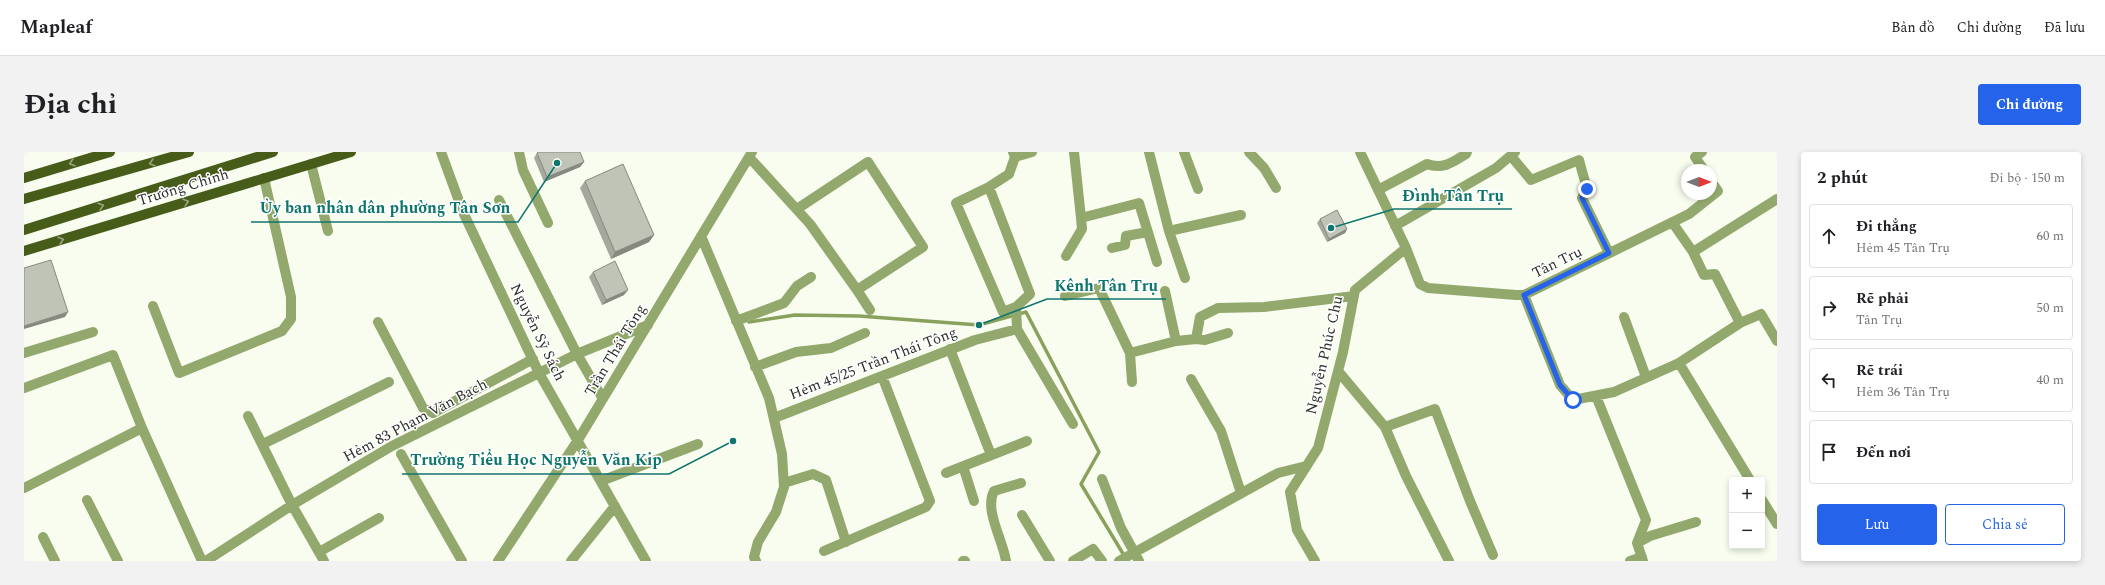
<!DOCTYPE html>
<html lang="vi">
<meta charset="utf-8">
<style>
:root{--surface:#fff;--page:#f2f2f2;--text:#202124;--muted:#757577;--line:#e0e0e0;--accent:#2563eb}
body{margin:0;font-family:Spectral,serif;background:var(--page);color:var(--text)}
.controls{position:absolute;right:12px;bottom:12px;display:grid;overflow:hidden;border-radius:4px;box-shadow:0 2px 6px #0003}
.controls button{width:36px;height:36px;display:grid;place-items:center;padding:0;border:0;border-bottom:1px solid var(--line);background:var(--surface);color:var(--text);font:20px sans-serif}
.compass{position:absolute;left:1657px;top:12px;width:36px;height:36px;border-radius:50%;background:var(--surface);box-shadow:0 2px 6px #0003;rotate:90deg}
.stop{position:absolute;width:12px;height:12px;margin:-9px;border:3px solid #2563eb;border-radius:50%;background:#fff}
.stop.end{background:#2563eb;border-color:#fff;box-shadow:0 1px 4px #0008}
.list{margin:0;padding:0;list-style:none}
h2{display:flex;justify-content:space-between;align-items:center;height:52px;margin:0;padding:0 16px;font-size:17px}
h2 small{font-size:13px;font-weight:400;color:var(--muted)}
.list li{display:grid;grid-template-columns:26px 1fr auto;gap:12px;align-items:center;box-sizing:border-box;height:64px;margin:0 8px 8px;padding:0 8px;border:1px solid var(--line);border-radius:4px}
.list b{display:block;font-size:15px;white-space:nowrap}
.list p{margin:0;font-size:13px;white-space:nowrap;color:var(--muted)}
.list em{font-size:13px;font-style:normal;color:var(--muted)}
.actions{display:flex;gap:8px;padding:12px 16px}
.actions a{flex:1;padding:9px 0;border:1px solid var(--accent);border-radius:4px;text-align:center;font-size:14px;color:var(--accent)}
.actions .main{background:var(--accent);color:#fff}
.icon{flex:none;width:22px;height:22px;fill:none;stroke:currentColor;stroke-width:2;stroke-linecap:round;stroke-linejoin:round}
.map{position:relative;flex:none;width:1753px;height:409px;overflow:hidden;border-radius:4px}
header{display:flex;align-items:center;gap:24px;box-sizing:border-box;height:56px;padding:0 20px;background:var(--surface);border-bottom:1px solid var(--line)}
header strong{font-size:19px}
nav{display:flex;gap:22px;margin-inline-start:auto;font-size:14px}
.intro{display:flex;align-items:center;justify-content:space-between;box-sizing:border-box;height:96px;padding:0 24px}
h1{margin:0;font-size:28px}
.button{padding:10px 18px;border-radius:4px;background:var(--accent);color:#fff;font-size:14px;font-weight:700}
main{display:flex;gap:24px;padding:0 24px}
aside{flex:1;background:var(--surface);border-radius:4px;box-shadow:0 2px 6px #0003}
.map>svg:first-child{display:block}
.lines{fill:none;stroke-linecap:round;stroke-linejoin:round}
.stream{stroke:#8aa15d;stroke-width:3.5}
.minor{stroke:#92a86d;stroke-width:10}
.major{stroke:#475c18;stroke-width:10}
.wall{fill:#a4a99d}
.shaded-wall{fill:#868980}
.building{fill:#bfc4b7;stroke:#868980}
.oneway{stroke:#9aa580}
.route{stroke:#2563eb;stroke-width:5}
.labels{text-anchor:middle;stroke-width:3;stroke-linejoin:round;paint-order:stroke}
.street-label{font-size:15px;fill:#2d2f2a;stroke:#fff}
.leader{fill:none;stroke:#0f766e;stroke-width:1.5}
.callout-dot{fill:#0f766e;stroke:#fff;stroke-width:1.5}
.callout-label{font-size:16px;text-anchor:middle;font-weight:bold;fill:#0f766e;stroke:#fff;stroke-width:3;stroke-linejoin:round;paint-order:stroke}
</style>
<header>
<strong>Mapleaf</strong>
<nav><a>Bản đồ</a><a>Chỉ đường</a><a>Đã lưu</a></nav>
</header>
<div class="intro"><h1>Địa chỉ</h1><a class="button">Chỉ đường</a></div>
<main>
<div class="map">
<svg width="1753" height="409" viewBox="0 0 1753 409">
<rect width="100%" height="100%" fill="#f8fdf0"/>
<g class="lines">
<path class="stream" d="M725,170l46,-7 64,1 120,9 47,-13 73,140 -18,32 44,73"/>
<path class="minor" d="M417,0l22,60 76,161 107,188
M495,0l4,18 25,53
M989,0l2,5 17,-5
M1050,0l7,66 58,-15 18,59
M1125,0l20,79 16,47
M1160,0l14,37
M1225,0l15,16 12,20
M1336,0l46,96 14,36 8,4 88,7h8l165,-81 29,-23 -7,-10
M1678,0l-7,5 9,13
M1487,4l20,24 48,-20 8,29 -5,9 27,55
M725,5l61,67 47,66 66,-43 -55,-85 -71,47
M287,12l17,67
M965,35l-33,16 47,109 13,-5 14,-13 -41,-107 20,-13 6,-17
M1354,38l49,-26c16,6 26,-2 39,-10l1,-2
M475,48l78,154 26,45
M1648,70l21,30 84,-53
M1371,74l101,-58 19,-16
M1145,79l72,-16
M677,84l68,162 13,56 2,33 -8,25 -18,30 -4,15 2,4
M1088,96l13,-3 1,-9 22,-4
M1669,100l11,23 11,-1 25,49
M1042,104l16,-27 -1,-11
M833,138l13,20
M1141,139l11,50
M1500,143l36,90 13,15 41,-8 65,-29 61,-40 21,-9 16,27
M1041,144l34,-8 31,65 46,-12 20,-2 4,-22 18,-9 46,-1 90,-11
M129,154l26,67 103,-42 9,-12v-22l-27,-119
M992,155l1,22
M1600,165l22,60
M712,169l48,-18 13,-17 14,-9
M354,170l45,86 10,5 100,-54
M1172,187l9,1 23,-7
M926,197l41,106
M0,201l69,-21
M1106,201l2,29
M1655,211l71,117
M731,215l41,-15 35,-4 34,-15
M1314,219l47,56 21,49 43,85
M1167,227l30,52 20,62
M0,236l89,-33 29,73 60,133
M1572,244l50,124 -9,23 6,18
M224,264l44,89 32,56
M750,266l201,-78 42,-11 56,95
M1361,275l50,-18 35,92 23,54
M239,292l126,-62
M377,302l61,107
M939,314l11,35
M922,321l81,-32
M1078,327l19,49 18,33
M577,329l97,-37
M760,331l29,-9 13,6 20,62
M0,336l118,-60
M63,348l31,61
M1738,348l15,24
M998,363l28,46
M19,385l12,24
M1613,391l13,-7 46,-14
M800,399l102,-44 4,-6 -48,-125
M295,400l60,-34
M182,409l86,-56 100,-59 185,-92 71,-29
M474,409l80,-121 174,-288
M547,409l44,-55
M939,409h2
M982,409c-3,-21 -22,-51 -12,-70l27,-8
M1049,409l20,-12 9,12
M1095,409l159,-88 28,-7
M1291,409l-18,-31 -7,-38 28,-44 25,-96 12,-62 51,-42
M1606,409l12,-4"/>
<path class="major" d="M0,26l86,-26
M0,47l165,-47
M0,78l249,-78
M0,99l327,-99"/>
</g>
<path class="wall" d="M513,1l47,9 -4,5 -36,15 -10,-24z
M561,29l69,54 -5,7 -38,17 -31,-71z
M1296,67l27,10 -2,4 -18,9 -10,-19z
M569,120l31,23 -22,10 -13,-28z"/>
<path class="shaded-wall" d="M560,10l-4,5 -36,15 3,-5z
M1323,77l-2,4 -18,9 2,-3z
M630,83l-5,7 -38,17 4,-7z
M604,138l-4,5 -22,10 4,-5z
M44,160l-3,5 -41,12v-3z"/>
<path class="building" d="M515,0h41l4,10 -37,15 -10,-24z
M599,12l31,71 -39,17 -30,-71z
M1313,58l10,19 -18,10 -9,-20z
M27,108l17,52 -44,14v-58z
M591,109l13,29 -22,10 -13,-28z"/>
<defs><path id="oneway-chevron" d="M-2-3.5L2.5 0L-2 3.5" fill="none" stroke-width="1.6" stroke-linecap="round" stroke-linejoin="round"/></defs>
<g class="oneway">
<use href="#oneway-chevron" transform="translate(48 11) rotate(163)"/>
<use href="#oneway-chevron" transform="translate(128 11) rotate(164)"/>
<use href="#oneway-chevron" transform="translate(162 50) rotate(-17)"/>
<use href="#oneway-chevron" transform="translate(77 54) rotate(-17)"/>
<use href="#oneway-chevron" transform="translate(37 88) rotate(-17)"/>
</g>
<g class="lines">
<path class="route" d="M1549,248l-13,-15 -36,-90 85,-42 -27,-55 5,-9"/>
</g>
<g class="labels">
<g class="street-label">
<text transform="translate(159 35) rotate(-17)" y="5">Trường Chinh</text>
<text transform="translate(1533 110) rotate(-26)" y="5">Tân Trụ</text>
<text transform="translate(514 180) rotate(64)" y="5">Nguyễn Sỹ Sách</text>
<text transform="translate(591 198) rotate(-59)" y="5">Trần Thái Tông</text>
<text transform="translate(1300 203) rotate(-77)" y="5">Nguyễn Phúc Chu</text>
<text transform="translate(849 211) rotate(-21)" y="5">Hẻm 45/25 Trần Thái Tông</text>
<text transform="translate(391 268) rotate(-28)" y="5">Hẻm 83 Phạm Văn Bạch</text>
</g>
</g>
<path class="leader" d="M1307 76L1370 57H1488M533 11L494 70H227M955 173L1023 147H1142M709 289L645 322H378"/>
<g class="callout-dot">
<circle cx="1307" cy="76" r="4"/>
<circle cx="533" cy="11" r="4"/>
<circle cx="955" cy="173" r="4"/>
<circle cx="709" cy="289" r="4"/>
</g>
<g class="callout-label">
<text x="1429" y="49">Đình Tân Trụ</text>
<text x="361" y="61">Ủy ban nhân dân phường Tân Sơn</text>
<text x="1082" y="139">Kênh Tân Trụ</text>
<text x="512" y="313">Trường Tiểu Học Nguyễn Văn Kip</text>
</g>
</svg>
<div class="controls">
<button>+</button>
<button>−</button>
</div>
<svg class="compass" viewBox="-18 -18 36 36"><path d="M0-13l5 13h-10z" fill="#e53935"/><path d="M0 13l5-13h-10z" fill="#757577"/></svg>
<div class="stop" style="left:1549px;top:248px"></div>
<div class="stop end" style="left:1563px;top:37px"></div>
</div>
<aside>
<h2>2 phút<small>Đi bộ · 150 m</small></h2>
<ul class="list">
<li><svg class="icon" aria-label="ahead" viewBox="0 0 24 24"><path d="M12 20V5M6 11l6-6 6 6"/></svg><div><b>Đi thẳng</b><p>Hẻm 45 Tân Trụ</p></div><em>60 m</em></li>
<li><svg class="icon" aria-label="right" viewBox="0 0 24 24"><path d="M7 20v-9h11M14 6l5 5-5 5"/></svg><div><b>Rẽ phải</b><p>Tân Trụ</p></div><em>50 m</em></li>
<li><svg class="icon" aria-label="left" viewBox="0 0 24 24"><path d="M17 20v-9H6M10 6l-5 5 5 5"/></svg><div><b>Rẽ trái</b><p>Hẻm 36 Tân Trụ</p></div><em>40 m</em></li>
<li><svg class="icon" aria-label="arrive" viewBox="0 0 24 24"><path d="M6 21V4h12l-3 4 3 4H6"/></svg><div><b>Đến nơi</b></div></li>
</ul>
<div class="actions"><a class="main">Lưu</a><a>Chia sẻ</a></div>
</aside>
</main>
